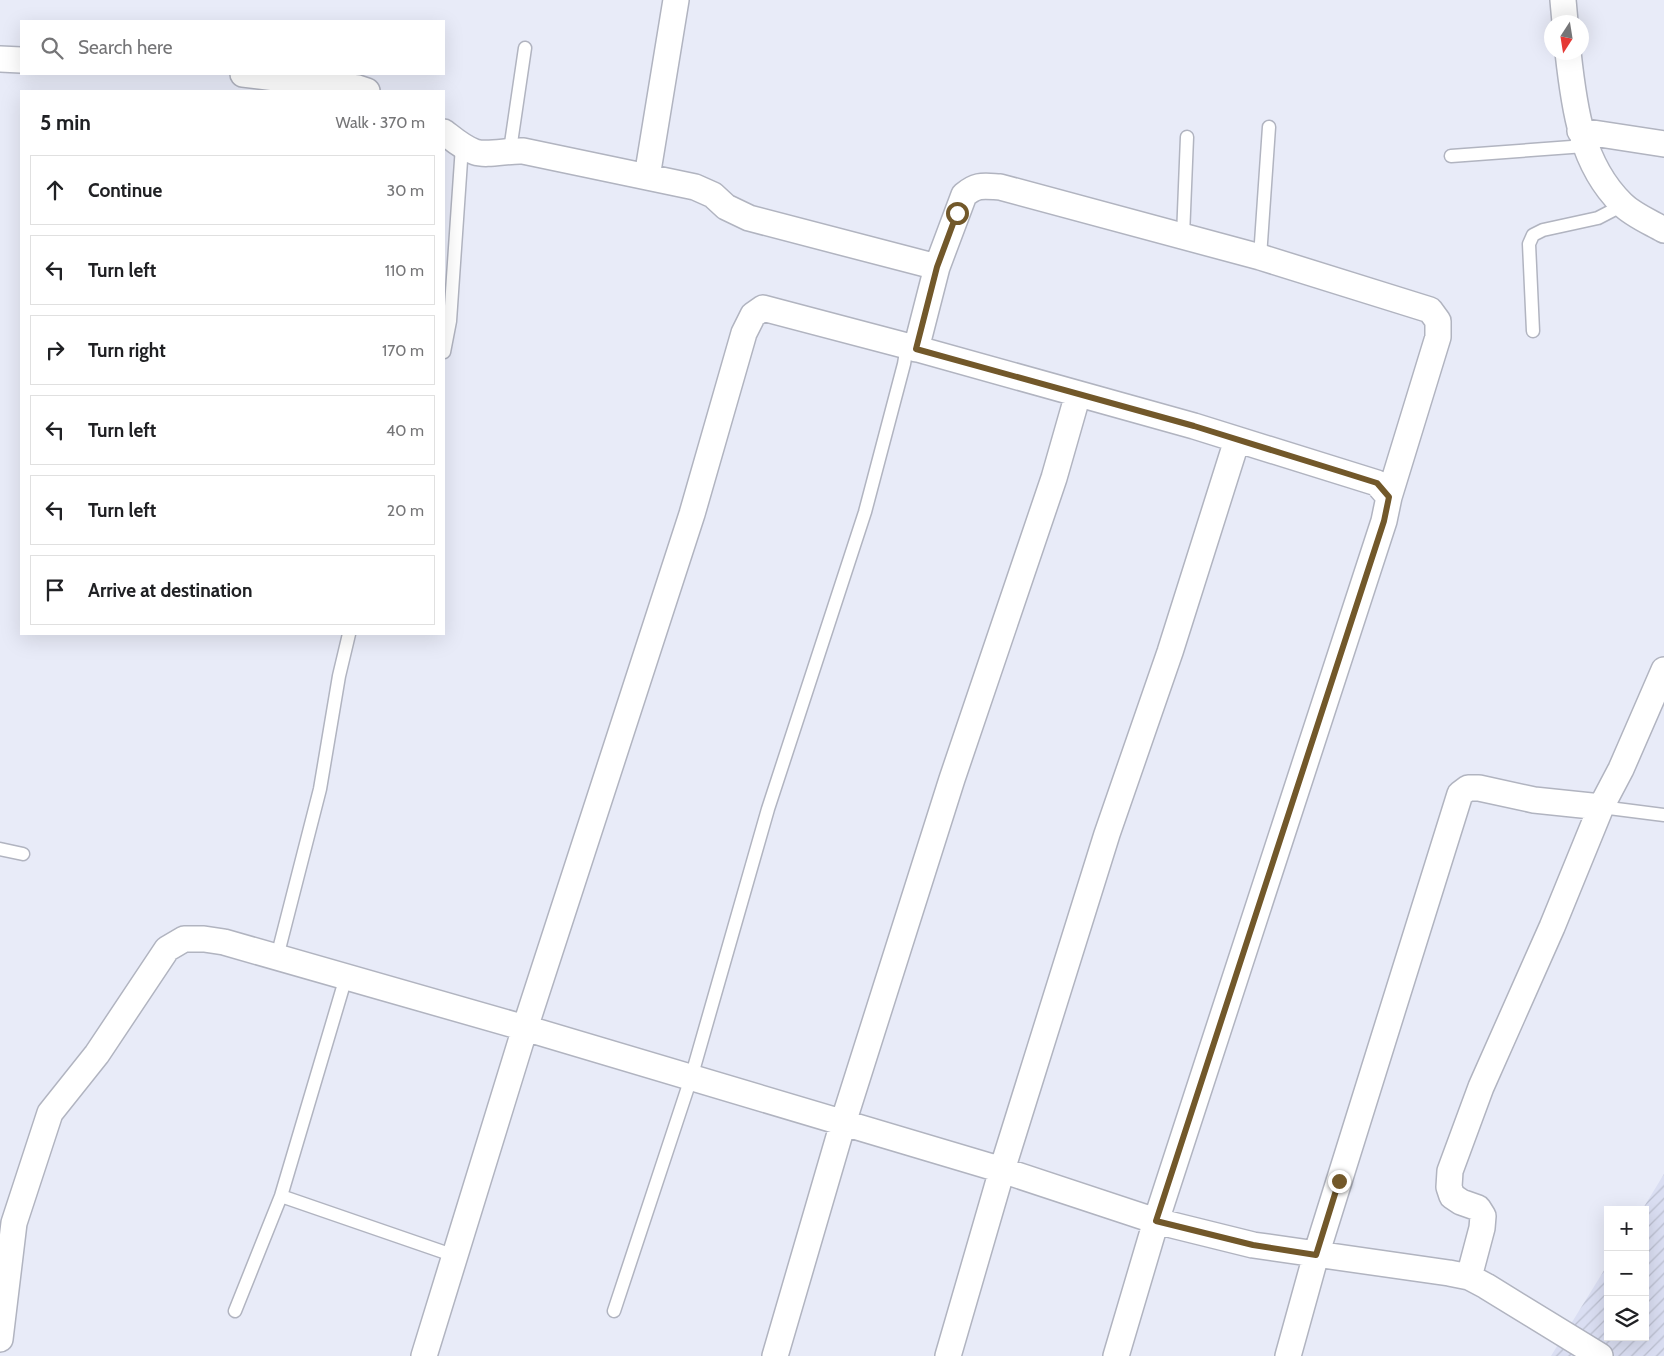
<!DOCTYPE html>
<meta charset="utf-8">
<style>
:root{--surface:#fff;--page:#f2f2f2;--text:#202124;--muted:#757577;--line:#e0e0e0}
body{margin:0;font-family:Cabin,sans-serif;background:var(--page);color:var(--text)}
.controls{position:absolute;right:15px;bottom:15px;display:grid;overflow:hidden;border-radius:0px;box-shadow:0 5px 20px #0002}
.controls button{width:45px;height:45px;display:grid;place-items:center;padding:0;border:0;border-bottom:1px solid var(--line);background:var(--surface);color:var(--text);font:25px sans-serif}
.compass{position:absolute;left:1544px;top:15px;width:45px;height:45px;border-radius:50%;background:var(--surface);box-shadow:0 5px 20px #0002;rotate:192deg}
.stop{position:absolute;width:15px;height:15px;margin:-11px;border:4px solid #72582a;border-radius:50%;background:#fff}
.stop.end{background:#72582a;border-color:#fff;box-shadow:0 1px 5px #0008}
.list{margin:0;padding:0;list-style:none}
h2{display:flex;justify-content:space-between;align-items:center;height:65px;margin:0;padding:0 20px;font-size:21px}
h2 small{font-size:16px;font-weight:400;color:var(--muted)}
.list li{display:grid;grid-template-columns:32px 1fr auto;gap:15px;align-items:center;box-sizing:border-box;height:70px;margin:0 10px 10px;padding:0 10px;border:1px solid var(--line);border-radius:0px}
.list b{display:block;font-size:19px;white-space:nowrap}
.list em{font-size:16px;font-style:normal;color:var(--muted)}
.icon{flex:none;width:28px;height:28px;fill:none;stroke:currentColor;stroke-width:2;stroke-linecap:round;stroke-linejoin:round}
.map{position:relative;flex:none;width:1664px;height:1356px;overflow:hidden}
.search{position:absolute;background:var(--surface);box-shadow:0 5px 20px #0002;left:20px;top:20px;width:425px;height:55px;display:flex;align-items:center;gap:12px;box-sizing:border-box;padding:0 18px;border-radius:0px;color:var(--muted);font-size:19px}
.panel{position:absolute;background:var(--surface);box-shadow:0 5px 20px #0002;left:20px;top:90px;width:425px;height:545px;border-radius:0px}
.map>svg:first-child{display:block}
.industrial{fill:url(#industrial-furrows)}
.lines{fill:none;stroke-linecap:round;stroke-linejoin:round}
.service-casing{stroke:#b1b4c0;stroke-width:15}
.minor-casing{stroke:#b1b4c0;stroke-width:28}
.service{stroke:#fff;stroke-width:12}
.minor{stroke:#fff;stroke-width:25}
.route{stroke:#72582a;stroke-width:6}
</style>
<div class="map">
<svg width="1664" height="1356" viewBox="0 0 1664 1356">
<defs>
<pattern id="industrial-furrows" width="10" height="10" patternUnits="userSpaceOnUse" patternTransform="scale(1.25)"><rect width="10" height="10" fill="#dadef2"/><path d="M-1 1l2-2M0 10L10 0M9 11l2-2" fill="none" stroke="#bbbfd0"/></pattern>
</defs>
<rect width="100%" height="100%" fill="#e8ebf8"/>
<path class="industrial" d="M1664,1174v182h-113l57,-92v73h37v-127h-3z"/>
<g class="lines">
<defs>
<path id="service" d="M510,150l15,-102
M1451,156l134,-10
M1183,236l4,-99
M1260,257l9,-130
M1533,331l-4,-87 4,-9 10,-5 55,-12 25,-13
M444,352l6,-31 12,-175
M1601,807l63,8
M0,849l23,5
M277,957l43,-168 19,-113 10,-42
M281,1196l174,60
M235,1311l46,-115 65,-219
M614,1311l77,-233 77,-269 97,-297 39,-148 3,-18"/>
<path id="minor" d="M1563,0l2,22
M1568,52c6,55 13,112 54,152 11,11 28,18 42,26
M0,59l21,1
M243,74l115,14 9,3
M1580,131l84,13
M444,132c9,7 19,16 31,20 12,4 34,-2 48,-1l172,36 18,8 13,12 23,11 188,49
M647,177l29,-177
M916,349l21,-82 27,-72c13,-11 19,-9 36,-8l260,70 170,53 8,11v16l-49,160
M1469,1277l13,-49 1,-12 -5,-8 -17,-6 -9,-6 -3,-9 1,-16 31,-84 71,-160 49,-120 20,-38 43,-99
M0,1339l14,-116 36,-110 47,-59 70,-105 17,-10h20l20,3 301,86 477,142 154,51 97,24 196,28 20,4 17,9 114,70
M424,1356l101,-328 167,-514 52,-181 9,-18 10,-7 144,38 287,80 183,57 12,14 -5,24 -228,700 -40,135
M775,1356l68,-233 109,-344 102,-301 24,-84
M948,1356l54,-186 105,-336 63,-182 67,-212
M1288,1356l28,-101 144,-461 8,-6h11l55,12 67,7"/>
</defs>
<use href="#service" class="service-casing"/>
<use href="#minor" class="minor-casing"/>
<use href="#service" class="service"/>
<use href="#minor" class="minor"/>
</g>
<g class="lines">
<path class="route" d="M957,213l-20,54 -21,82 278,77 148,46 35,11 12,14 -5,24 -228,700 97,24 63,10 23,-74"/>
</g>
</svg>
<div class="controls">
<button>+</button>
<button>−</button>
<button><svg class="icon" aria-label="layers" viewBox="0 0 24 24"><path d="M12 4l9 5-9 5-9-5zM3 14l9 5 9-5"/></svg></button>
</div>
<svg class="compass" viewBox="-18 -18 36 36"><path d="M0-13l5 13h-10z" fill="#e53935"/><path d="M0 13l5-13h-10z" fill="#757577"/></svg>
<div class="stop" style="left:957px;top:213px"></div>
<div class="stop end" style="left:1339px;top:1181px"></div>
<div class="search"><svg class="icon" aria-label="search" viewBox="0 0 24 24"><circle cx="10" cy="10" r="6"/><path d="M15 15l6 6"/></svg>Search here</div>
<section class="panel">
<h2>5 min<small>Walk · 370 m</small></h2>
<ul class="list">
<li><svg class="icon" aria-label="ahead" viewBox="0 0 24 24"><path d="M12 20V5M6 11l6-6 6 6"/></svg><div><b>Continue</b></div><em>30 m</em></li>
<li><svg class="icon" aria-label="left" viewBox="0 0 24 24"><path d="M17 20v-9H6M10 6l-5 5 5 5"/></svg><div><b>Turn left</b></div><em>110 m</em></li>
<li><svg class="icon" aria-label="right" viewBox="0 0 24 24"><path d="M7 20v-9h11M14 6l5 5-5 5"/></svg><div><b>Turn right</b></div><em>170 m</em></li>
<li><svg class="icon" aria-label="left" viewBox="0 0 24 24"><path d="M17 20v-9H6M10 6l-5 5 5 5"/></svg><div><b>Turn left</b></div><em>40 m</em></li>
<li><svg class="icon" aria-label="left" viewBox="0 0 24 24"><path d="M17 20v-9H6M10 6l-5 5 5 5"/></svg><div><b>Turn left</b></div><em>20 m</em></li>
<li><svg class="icon" aria-label="arrive" viewBox="0 0 24 24"><path d="M6 21V4h12l-3 4 3 4H6"/></svg><div><b>Arrive at destination</b></div></li>
</ul>
</section>
</div>
